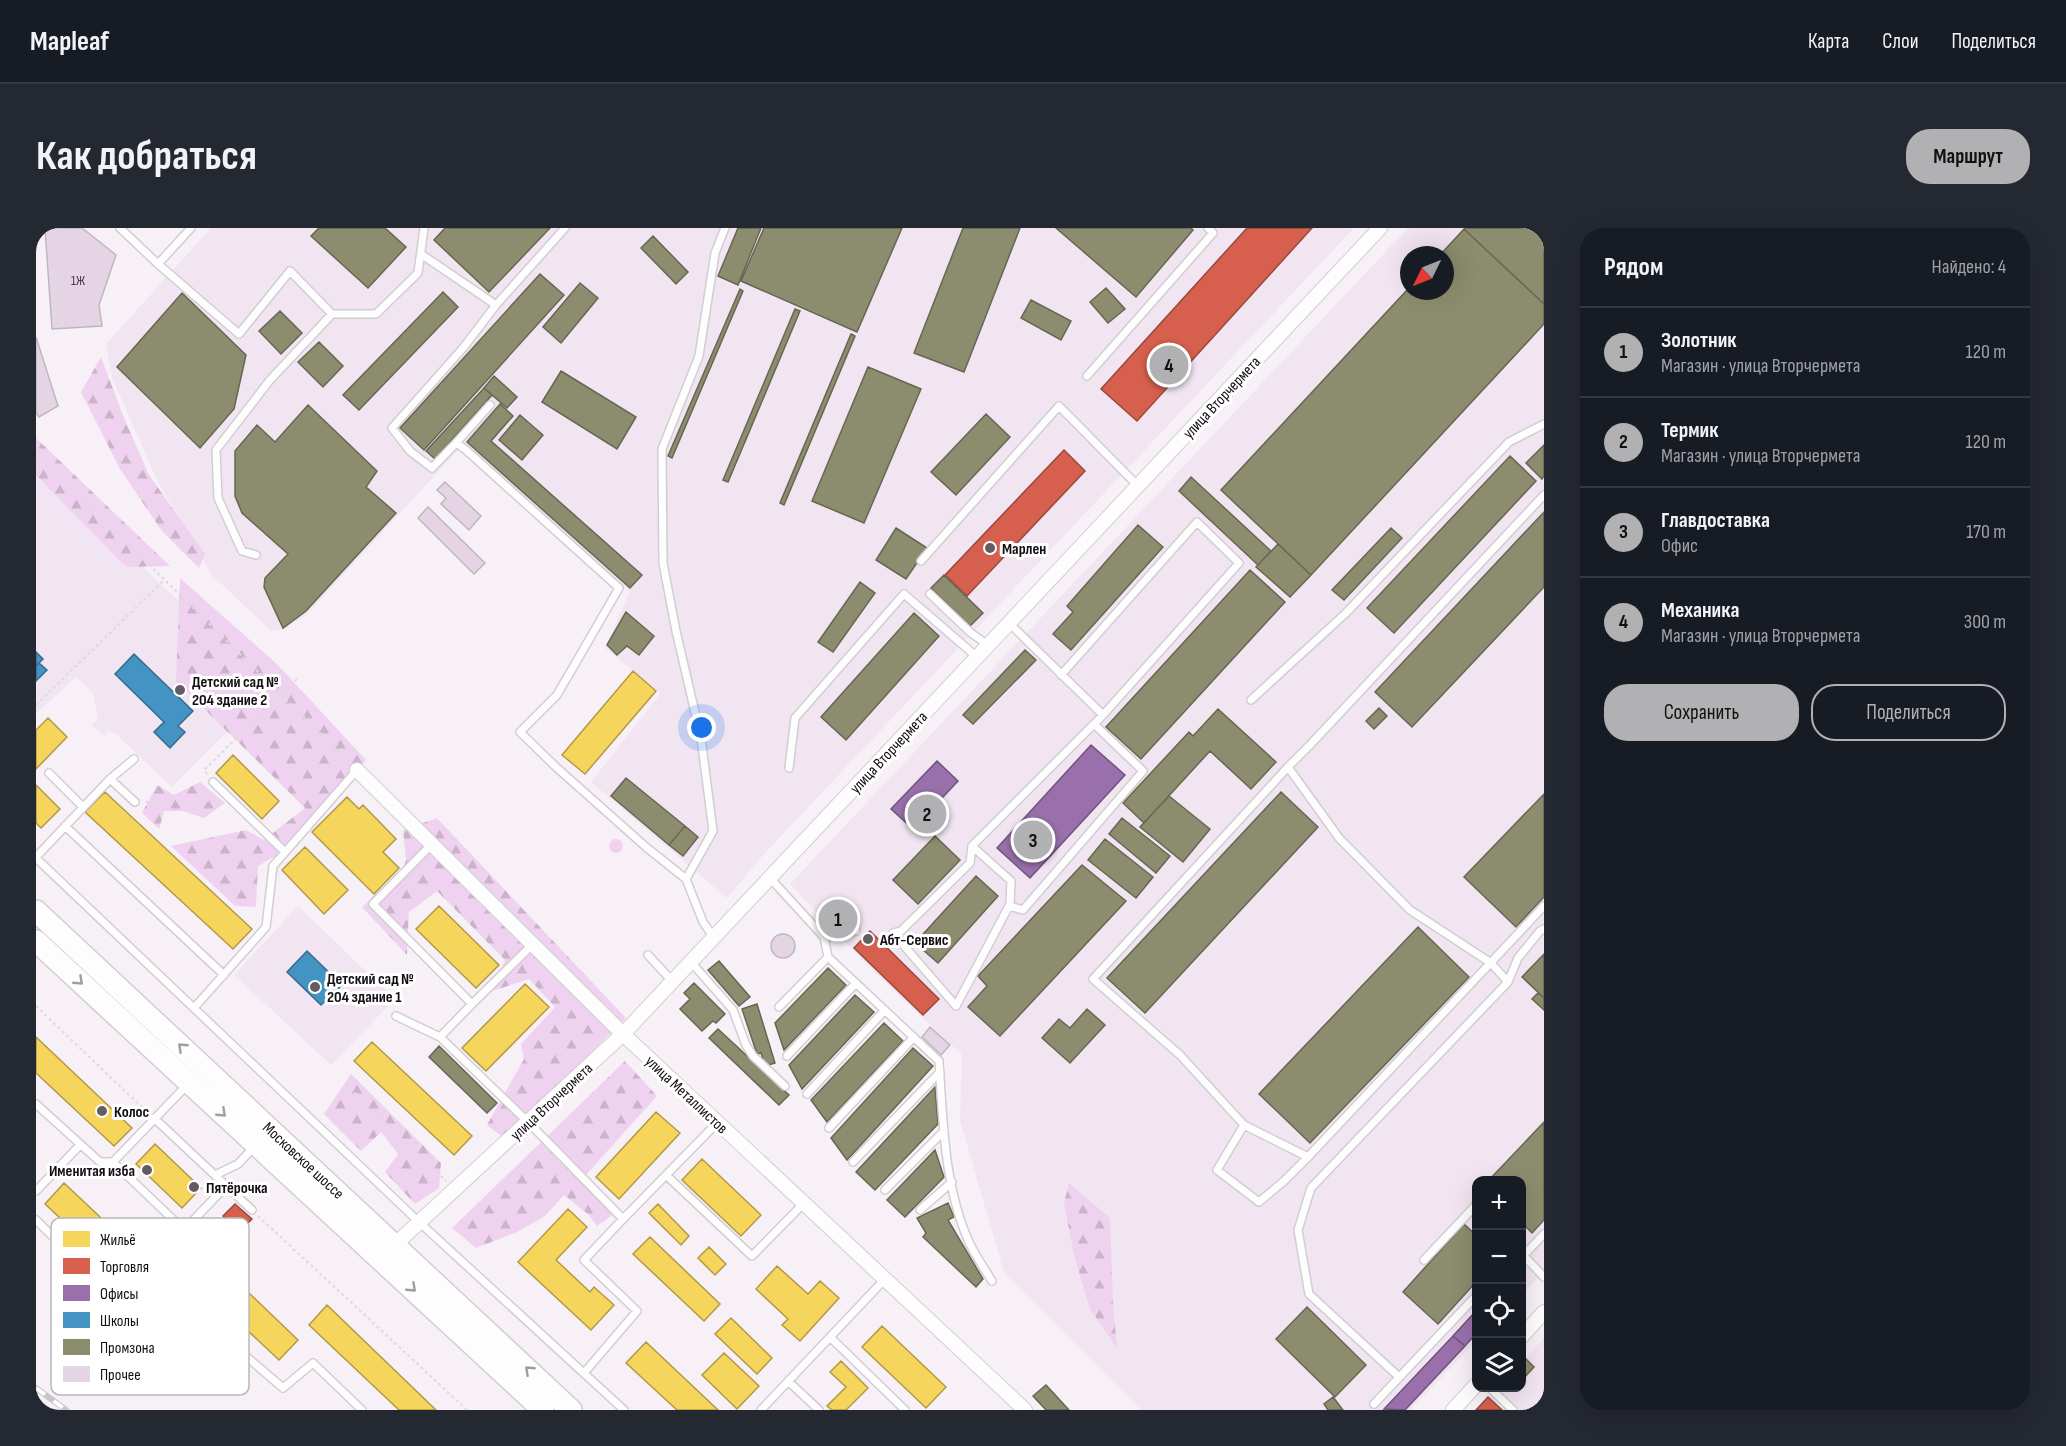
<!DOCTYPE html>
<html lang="ru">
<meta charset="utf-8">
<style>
:root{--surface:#171b24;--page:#242831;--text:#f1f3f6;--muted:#9ea1a6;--line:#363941;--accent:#b1b0b3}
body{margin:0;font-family:"Sofia Sans Condensed",sans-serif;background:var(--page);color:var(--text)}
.controls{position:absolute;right:18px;bottom:18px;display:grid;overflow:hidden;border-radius:12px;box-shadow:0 6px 24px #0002}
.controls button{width:54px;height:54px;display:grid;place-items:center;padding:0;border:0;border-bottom:2px solid var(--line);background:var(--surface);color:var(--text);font:30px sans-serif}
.compass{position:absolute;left:1364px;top:18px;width:54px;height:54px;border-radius:50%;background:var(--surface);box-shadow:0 6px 24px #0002;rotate:227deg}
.you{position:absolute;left:666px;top:500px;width:21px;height:21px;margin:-15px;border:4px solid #fff;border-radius:50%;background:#1a73e8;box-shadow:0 0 0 9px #1a73e833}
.badge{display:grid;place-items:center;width:39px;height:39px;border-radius:50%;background:var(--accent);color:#111;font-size:20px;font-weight:700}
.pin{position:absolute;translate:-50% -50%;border:3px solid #fff;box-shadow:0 2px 6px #0006}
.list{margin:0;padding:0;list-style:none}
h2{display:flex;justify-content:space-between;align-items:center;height:78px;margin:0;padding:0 24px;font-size:26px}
h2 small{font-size:20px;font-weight:400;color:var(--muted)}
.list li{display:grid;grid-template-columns:39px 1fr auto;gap:18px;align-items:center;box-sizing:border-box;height:90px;padding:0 24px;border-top:2px solid var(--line)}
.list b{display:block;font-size:22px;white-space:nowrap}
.list p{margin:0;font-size:20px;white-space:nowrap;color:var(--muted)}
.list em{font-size:20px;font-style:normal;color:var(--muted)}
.actions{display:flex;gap:12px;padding:18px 24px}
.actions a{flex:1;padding:14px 0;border:2px solid var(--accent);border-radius:24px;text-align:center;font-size:21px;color:var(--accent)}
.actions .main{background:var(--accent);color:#111}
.icon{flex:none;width:33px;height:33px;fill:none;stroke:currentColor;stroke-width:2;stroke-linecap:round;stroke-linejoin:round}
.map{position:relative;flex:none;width:1508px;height:1182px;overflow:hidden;border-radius:24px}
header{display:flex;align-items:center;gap:36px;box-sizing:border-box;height:84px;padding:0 30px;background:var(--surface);border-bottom:2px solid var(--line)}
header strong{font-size:28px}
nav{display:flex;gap:33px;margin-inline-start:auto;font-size:21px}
.intro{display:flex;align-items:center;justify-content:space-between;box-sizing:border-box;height:144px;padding:0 36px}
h1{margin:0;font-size:42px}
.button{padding:15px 27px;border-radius:24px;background:var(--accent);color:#111;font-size:21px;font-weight:700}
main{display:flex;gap:36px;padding:0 36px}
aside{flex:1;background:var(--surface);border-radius:24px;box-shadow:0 6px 24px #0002}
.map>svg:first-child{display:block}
.built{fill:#f1e5f1;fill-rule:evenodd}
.grass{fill:#efd2ef}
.forest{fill:url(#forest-firs)}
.homes{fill:#f6d55c;stroke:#b29946;stroke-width:1.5}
.shops{fill:#d6604d;stroke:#9b473b;stroke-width:1.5}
.offices{fill:#9970ab;stroke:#70537d;stroke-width:1.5}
.schools{fill:#4393c3;stroke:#346b8e;stroke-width:1.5}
.industry{fill:#8c8c6e;stroke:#676652;stroke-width:1.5}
.building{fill:#e4d4e4;stroke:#bdb8bd;stroke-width:1.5}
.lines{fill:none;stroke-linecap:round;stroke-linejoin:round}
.service-casing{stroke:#d2cdd2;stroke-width:10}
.minor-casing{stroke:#d2cdd2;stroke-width:16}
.primary-casing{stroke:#d2cdd2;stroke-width:24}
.path{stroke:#dddadd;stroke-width:2;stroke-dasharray:3 3;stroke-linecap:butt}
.service{stroke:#fefdfe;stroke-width:7}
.minor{stroke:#fefdfe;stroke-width:14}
.primary{stroke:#fefdfe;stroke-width:21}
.rail-casing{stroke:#c8c7c8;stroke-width:6}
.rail{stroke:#fff;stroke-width:4;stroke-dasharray:11;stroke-linecap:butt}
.oneway{stroke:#a09da0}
.poi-dot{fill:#625d62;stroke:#fff;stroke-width:2}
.labels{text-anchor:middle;stroke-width:6;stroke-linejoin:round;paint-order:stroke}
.number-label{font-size:14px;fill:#464046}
.street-label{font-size:16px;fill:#120e12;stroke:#fff}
.poi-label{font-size:16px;font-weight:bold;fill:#120e12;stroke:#fff;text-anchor:start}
.key{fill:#fff;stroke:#b8b7b8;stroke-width:1.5}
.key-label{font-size:16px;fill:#120e12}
</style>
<header>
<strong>Mapleaf</strong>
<nav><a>Карта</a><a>Слои</a><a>Поделиться</a></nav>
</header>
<div class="intro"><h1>Как добраться</h1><a class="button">Маршрут</a></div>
<main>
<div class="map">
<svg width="1508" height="1182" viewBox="0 0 1508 1182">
<defs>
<pattern id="forest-firs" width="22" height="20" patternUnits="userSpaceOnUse" patternTransform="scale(1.5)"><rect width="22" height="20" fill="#efd2ef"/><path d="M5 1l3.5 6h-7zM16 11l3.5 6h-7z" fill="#ccb3cc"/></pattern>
</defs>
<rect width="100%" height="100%" fill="#f7f1f7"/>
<path class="built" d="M175,0h1143l-588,624 -39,46 -136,-116 70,-89 -56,-45 25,-57 -166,-147 -160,173 -20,12 -13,2 -58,-55 -56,-96 -44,-100 -7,-36z
M1372,0h136v1044l-22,23v-115h-46v162l-66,68h-269l-137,-137 -44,-153 2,-65 -88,-83 -84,-88zM1373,27h36v36h-36z
M0,235l131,127 105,97 -100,100 -56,-53 -7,-3 -4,5 -14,-11 7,-5 -5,-27 -17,-16 -40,37z
M262,678l97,93 -64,66 -97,-90z
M1508,1110v72h-68l21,-22h25v-26z"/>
<path class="grass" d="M573 618a7 7 0 1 1 14 0a7 7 0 1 1-14 0Z"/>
<path class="forest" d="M65,129l23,61 25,57 56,79 -6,14 -37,-37 -42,-62 -39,-77z
M0,210l134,128 -44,1 -90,-92z
M144,350l98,87 88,95 -66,82 -42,24 -2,41 -21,-1 -64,-60 75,-16 18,10 41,-32 -129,-127z
M164,554l25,21 -21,15 -21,-7h-19l-5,18 -17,-16 15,-28 17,10z
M401,590l189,200 -89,87 -36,31 -14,-11 37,-66 -3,-15 34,-37 -26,-28 -37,12 13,-31 -68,-69 -28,21 -2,43 -45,-48 42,-40 2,-7 -3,-30z
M589,833l32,35 -72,80 33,35 -21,15 -8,-11 -25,-20 -19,21 -28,16 -41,16 -24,-20z
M315,846l90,89 -2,25 -24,16 -30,-32 13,-18 -17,-22 -20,19 -37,-37z
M1033,955l41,35 3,84 4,46 -27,-39 -16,-54 -10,-52z"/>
<path class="homes" d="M597,443l23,20 -71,83 -23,-19z
M12,490l19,19 -31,32v-39z
M197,527l46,46 -17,18 -46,-46z
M0,557l24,24 -19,19 -5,-5z
M69,564l147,137 -19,20 -148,-137z
M311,569l12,12 4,-4 33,34 -13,13 16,16 -25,26 -62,-62z
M269,619l43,43 -24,24 -42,-44z
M403,678l60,59 -23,23 -60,-59z
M489,756l24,23 -63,64 -24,-23z
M0,809l96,91 -18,18 -78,-73z
M336,814l100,94 -18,19 -100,-94z
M620,884l24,21 -61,66 -23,-22z
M119,916l46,44 -19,20 -46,-44z
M666,931l59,56 -20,21 -59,-56z
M28,955l103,97 -19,20 -103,-96z
M622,976l31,32 -8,9 -32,-32z
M532,981l19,18 -31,33 34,32 4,-5 20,18 -23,25 -73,-68z
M614,1009l70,67 -16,17 -71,-67z
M162,1016l100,96 -19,20 -101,-95z
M673,1019l17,17 -11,11 -17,-17z
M741,1038l31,28 12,-13 19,17 -39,43 -18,-16 6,-6 -32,-30z
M291,1077l109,105h-37l-90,-85z
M695,1090l41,40 -15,16 -42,-40z
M846,1098l64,61 -20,21 -64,-61z
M610,1114l72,68h-41l-51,-47z
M688,1125l35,33 -22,23 -35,-34z
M805,1133l27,27 -22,22h-14l-5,-4 19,-19 -16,-15z"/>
<path class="shops" d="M1211,0h65l-175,193 -36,-32z
M1028,222l21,21 -118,125 -22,-21z
M802,683l8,8 -7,8 -9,-8z
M834,703l69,68 -16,16 -69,-67z
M199,976l17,15 -13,13 -16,-16z
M1452,1169l14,13h-26z"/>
<path class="offices" d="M1055,517l34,30 -95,103 -33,-30z
M901,533l21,20 -45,48 -22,-20z
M1440,1083v23l-11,12 -12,-10z
M1417,1108l12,10 -60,64 -21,-1z"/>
<path class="schools" d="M0,424l7,7 -7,7z
M98,426l59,57 -15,15 7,6 -15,16 -16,-16 10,-10 -49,-48z
M3,435l8,7 -11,11v-15z
M271,723l35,34 -21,20 -34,-33z"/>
<path class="industry" d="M283,0h66l21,19 -38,41 -57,-52z
M409,0h105l-61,64 -55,-52z
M702,0h23l-23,57 -20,-9z
M728,0h138l-45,104 -116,-51z
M927,0h57l-56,144 -50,-19z
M1020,0h135l2,2 -57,67z
M1429,0h79v76l-80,-75z
M1428,1l80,75v20l-233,251 -90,-85 188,-202v3h36v-36h-5z
M617,8l35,36 -12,12 -35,-36z
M504,46l24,21 -140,155 -24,-22z
M544,55l18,15 -37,45 -18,-16z
M1070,60l19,21 -17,14 -18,-21z
M704,61l3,2 -71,167 -4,-2z
M407,64l15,15 -99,103 -16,-15z
M146,65l64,62 -12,54 -34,39 -83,-81z
M995,72l40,21 -10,19 -40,-22z
M759,81l5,2 -72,171 -5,-2z
M244,83l22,22 -21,21 -22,-23z
M815,106l4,2 -71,169 -4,-2z
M283,114l24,24 -20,21 -25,-25z
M832,139l53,22 -57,134 -52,-22z
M525,143l75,46 -19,32 -75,-47z
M458,148l23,21 -10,11 -23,-20z
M448,160l8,7 -57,64 -9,-8z
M464,176l13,12 -22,25 151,134 -12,13 -163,-146z
M272,177l69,66 -11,16 30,26 -90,98 -23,17 -19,-41 1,-9 23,-24 -46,-41 -7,-17v-45l22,-26 18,17z
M950,186l24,23 -54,58 -25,-23z
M484,187l23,20 -21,25 -23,-20z
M1508,217v31l-2,3 -16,-16z
M1474,228l26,25 -142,152 -27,-25z
M1155,249l80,74 -13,14 -79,-74z
M1508,284v75l-132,140 -37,-35z
M1102,297l25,22 -92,103 -18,-16 20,-22 -6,-6z
M860,300l31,20 -21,31 -30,-19z
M1355,300l11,10 -58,62 -12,-10z
M1242,316l33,31 -21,22 -34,-30z
M1214,342l35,32 -144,157 -35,-32z
M908,347l39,38 -13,13 -39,-38z
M824,354l15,11 -42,59 -15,-10z
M590,384l28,24 -15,19 -12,-9 -10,9 -10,-10z
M878,385l25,23 -93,104 -25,-23z
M989,422l11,10 -63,64 -10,-9z
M1343,480l8,8 -13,13 -8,-8z
M1182,481l58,53 -25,27 -41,-38 -66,72 -21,-20 66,-71 4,4z
M590,550l59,48 -16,19 -58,-49z
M1245,564l37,35 -173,186 -38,-35z
M1508,566v103l-28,30 -52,-50z
M1133,568l41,33 -27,33 -43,-35z
M1086,590l48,38 -14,17 -47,-39z
M649,598l13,11 -15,19 -14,-11z
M899,608l25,24 -42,44 -25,-24z
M1069,611l48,38 -17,21 -48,-38z
M1046,637l44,36 -126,135 -32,-29 19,-21 -9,-10z
M940,648l22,20 -60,67 -23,-20z
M1382,699l51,50 -159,166 -51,-49z
M1508,726v44l-22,-21z
M683,733l31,36 -11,9 -31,-36z
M792,740l18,17 -62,65 -9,-27z
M658,755l31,31 -9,9 -3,-2 -11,10 -22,-22 10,-10 -6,-6z
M1502,765l6,5v12l-12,-11z
M819,767l19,17 -72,77 -13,-24z
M721,776l18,59 -10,3 -4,-13 -4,1 -15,-45z
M1051,781l18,16 -35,38 -28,-25 17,-19 11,9z
M848,795l19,18 -76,81 -16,-22z
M682,801l71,66 -10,10 -70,-67z
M403,818l58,57 -10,10 -58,-56z
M877,820l20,18 -86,94 -16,-22z
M899,859l3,37 -63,66 -19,-18z
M1508,894v98l-12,13 -10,-10v-43h-33z
M899,922l9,27 -39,40 -18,-17z
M912,975l6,14 -6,3 35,59 -7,8 -53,-50 3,-4 -9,-15z
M1428,996l12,11v47l-38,42 -35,-32z
M1271,1079l59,58 -31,32 -59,-58z
M1489,1130l9,9 -12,13v-18z
M1010,1157l23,25h-23l-13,-14z
M1297,1169l10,13h-15l-4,-6z"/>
<path class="building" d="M9,0h37l34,27 -17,50 3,21 -50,3z
M0,109l22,69 -19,11 -3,-4z
M409,254l36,34 -12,14 -28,-26 5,-6 -9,-8z
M392,279l57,56 -11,11 -56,-56z
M735 718a12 12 0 1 1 24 0a12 12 0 1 1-24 0Z
M894,799l20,18 -9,10 -19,-18z"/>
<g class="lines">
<defs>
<path id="service" d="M84,0l38,36 33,-36
M529,0l-69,77 -33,43 -71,80 18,23 22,17 24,-25 10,7 153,138 -62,107 -37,37 36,35 90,80 40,32 17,43 11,16
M385,26l75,51
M122,36l81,70 51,-63 42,43h44l42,-41 6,-45
M1051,148l126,-143 -5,-5
M420,215l34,-38
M220,327l-14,-4 -24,-53 -2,-48 54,-70 62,-66
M885,333l138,-155 79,80
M894,366l41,39 17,12
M1025,447l136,-153 42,41 -136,152
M1215,472l95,-87 163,-171 35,-18
M753,540l6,-50 109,-124 73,63
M13,545l34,34
M74,551l24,-20
M177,554l72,70
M29,598l159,149
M396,616l-59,60 99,100 60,-59
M936,618l-2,17 -69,68 -8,2 63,73 54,-102 1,-23 -39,-35 131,-131 -94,-92
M0,629l74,-78 25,23
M0,630l383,364 205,188
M734,650l54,59 4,20 -49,50
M650,651l27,-48 -12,-93 -25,-107 -13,-68 -1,-114 37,-93 16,-103 10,-25
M973,678l14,4 120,-139 -49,-47
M788,709l32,-6
M612,727l25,27
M792,729l111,104c4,60 5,125 30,181 6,13 15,26 23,39
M655,734l42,48 13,35 7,11 32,30
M1472,754l-17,-19 -81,-53 -71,-72 -51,-71 21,-21 235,-251
M436,776l-32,33 88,85 95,97 -39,41 53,51 -53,62
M158,780l72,-81 7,-61 84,-96
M360,788l44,21
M751,828l69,-73
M771,866l78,-84
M0,876l64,58h13l75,-78
M118,890l98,92
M1208,897l-64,-70 -87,-76 195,-212
M793,900l85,-91
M1272,929l-64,-32 -27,45 42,32 25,-21 24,-24 236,-251
M77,934l71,68 42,-44
M817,934l87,-90
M179,947l23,-11 16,-17
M630,947l86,81 52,-53
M849,962l59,-59
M0,963l44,-46
M884,982l32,-28
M587,991l94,-96
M0,992l96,94 33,1 18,-13 100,86 30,-25 49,47
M1486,1026l22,23
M1487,1028l21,-22
M1388,1032l52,-55
M794,1109l75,73
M1363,1149l-90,-83 -11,-64 13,-42 197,-206 10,-24 22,-27 4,-2
M752,1153l31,29
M1454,1160l23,22
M1338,1176l102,-108
M725,1182l124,-131
M1501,1182l7,-8"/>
<path id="minor" d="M321,542l266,264 402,376
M352,1023l235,-217 757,-806
M1486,1108l22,-24
M1417,1182l23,-25"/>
<path id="primary" d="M0,683l535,499
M0,713l507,469"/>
</defs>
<use href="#service" class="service-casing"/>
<use href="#minor" class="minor-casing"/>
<use href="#primary" class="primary-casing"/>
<path class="path" d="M0,229l37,33 275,270
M0,477l127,-124
M171,546l-3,-4 93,-91
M110,574l72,-1
M0,778l111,106
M310,856l100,97
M222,988l209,194
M0,1172l14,10"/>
<use href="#service" class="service"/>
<use href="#minor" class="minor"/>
<use href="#primary" class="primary"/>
<defs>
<path id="rail" d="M0,1160l30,22"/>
</defs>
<use href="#rail" class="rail-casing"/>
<use href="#rail" class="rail"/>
</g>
<defs><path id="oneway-chevron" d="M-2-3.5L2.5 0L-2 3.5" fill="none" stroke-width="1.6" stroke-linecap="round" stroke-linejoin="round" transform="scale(1.5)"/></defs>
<g class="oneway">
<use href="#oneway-chevron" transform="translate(43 753) rotate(43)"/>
<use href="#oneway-chevron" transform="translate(146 819) rotate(-137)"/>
<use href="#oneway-chevron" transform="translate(186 885) rotate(43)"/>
<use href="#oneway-chevron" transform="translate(376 1060) rotate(43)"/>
<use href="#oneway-chevron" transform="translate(493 1142) rotate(-137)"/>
</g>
<g class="poi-dot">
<circle cx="954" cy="320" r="6"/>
<circle cx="144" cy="462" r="6"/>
<circle cx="832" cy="711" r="6"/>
<circle cx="279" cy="759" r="6"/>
<circle cx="66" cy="883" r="6"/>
<circle cx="111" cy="942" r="6"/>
<circle cx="158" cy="959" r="6"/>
</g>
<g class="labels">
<g class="number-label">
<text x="42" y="57">1Ж</text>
</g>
<g class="street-label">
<text transform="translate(1185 169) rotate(-47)" y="6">улица Вторчермета</text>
<text transform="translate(852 524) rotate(-47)" y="6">улица Вторчермета</text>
<text transform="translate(651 866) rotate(43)" y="6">улица Металлистов</text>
<text transform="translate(515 873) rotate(-43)" y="6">улица Вторчермета</text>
<text transform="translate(268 932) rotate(43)" y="6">Московское шоссе</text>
</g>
<g class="poi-label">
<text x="966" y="326">Марлен</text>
<text x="156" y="459">Детский сад №<tspan x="156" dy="18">204 здание 2</tspan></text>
<text x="844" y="717">Абт-Сервис</text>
<text x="291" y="756">Детский сад №<tspan x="291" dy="18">204 здание 1</tspan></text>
<text x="78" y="889">Колос</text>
<text x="99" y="948" text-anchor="end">Именитая изба</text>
<text x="170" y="965">Пятёрочка</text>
</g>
</g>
<rect x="15" y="990" width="198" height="177" rx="9" class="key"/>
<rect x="27" y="1003" width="27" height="16" fill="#f6d55c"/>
<rect x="27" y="1030" width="27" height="16" fill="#d6604d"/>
<rect x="27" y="1057" width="27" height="16" fill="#9970ab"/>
<rect x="27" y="1084" width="27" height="16" fill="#4393c3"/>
<rect x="27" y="1111" width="27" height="16" fill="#8c8c6e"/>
<rect x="27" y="1138" width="27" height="16" fill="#e4d4e4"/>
<g class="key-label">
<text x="64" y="1017">Жильё</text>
<text x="64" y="1044">Торговля</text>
<text x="64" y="1071">Офисы</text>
<text x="64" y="1098">Школы</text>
<text x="64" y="1125">Промзона</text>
<text x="64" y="1152">Прочее</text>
</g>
</svg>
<div class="controls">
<button>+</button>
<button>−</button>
<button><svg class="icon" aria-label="locate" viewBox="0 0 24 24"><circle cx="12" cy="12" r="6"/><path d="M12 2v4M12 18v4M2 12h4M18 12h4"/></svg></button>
<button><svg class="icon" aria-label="layers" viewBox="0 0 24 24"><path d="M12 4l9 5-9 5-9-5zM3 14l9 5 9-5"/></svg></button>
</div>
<svg class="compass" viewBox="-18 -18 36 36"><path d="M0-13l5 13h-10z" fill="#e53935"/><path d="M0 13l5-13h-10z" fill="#9ea1a6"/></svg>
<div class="you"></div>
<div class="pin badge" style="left:802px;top:691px">1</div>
<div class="pin badge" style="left:891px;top:586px">2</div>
<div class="pin badge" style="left:997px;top:612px">3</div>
<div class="pin badge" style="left:1133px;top:137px">4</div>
</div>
<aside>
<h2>Рядом<small>Найдено: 4</small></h2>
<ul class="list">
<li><span class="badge">1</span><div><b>Золотник</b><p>Магазин · улица Вторчермета</p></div><em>120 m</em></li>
<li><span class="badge">2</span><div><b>Термик</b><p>Магазин · улица Вторчермета</p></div><em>120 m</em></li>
<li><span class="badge">3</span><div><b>Главдоставка</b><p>Офис</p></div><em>170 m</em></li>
<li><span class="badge">4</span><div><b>Механика</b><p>Магазин · улица Вторчермета</p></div><em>300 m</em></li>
</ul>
<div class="actions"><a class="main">Сохранить</a><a>Поделиться</a></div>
</aside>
</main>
